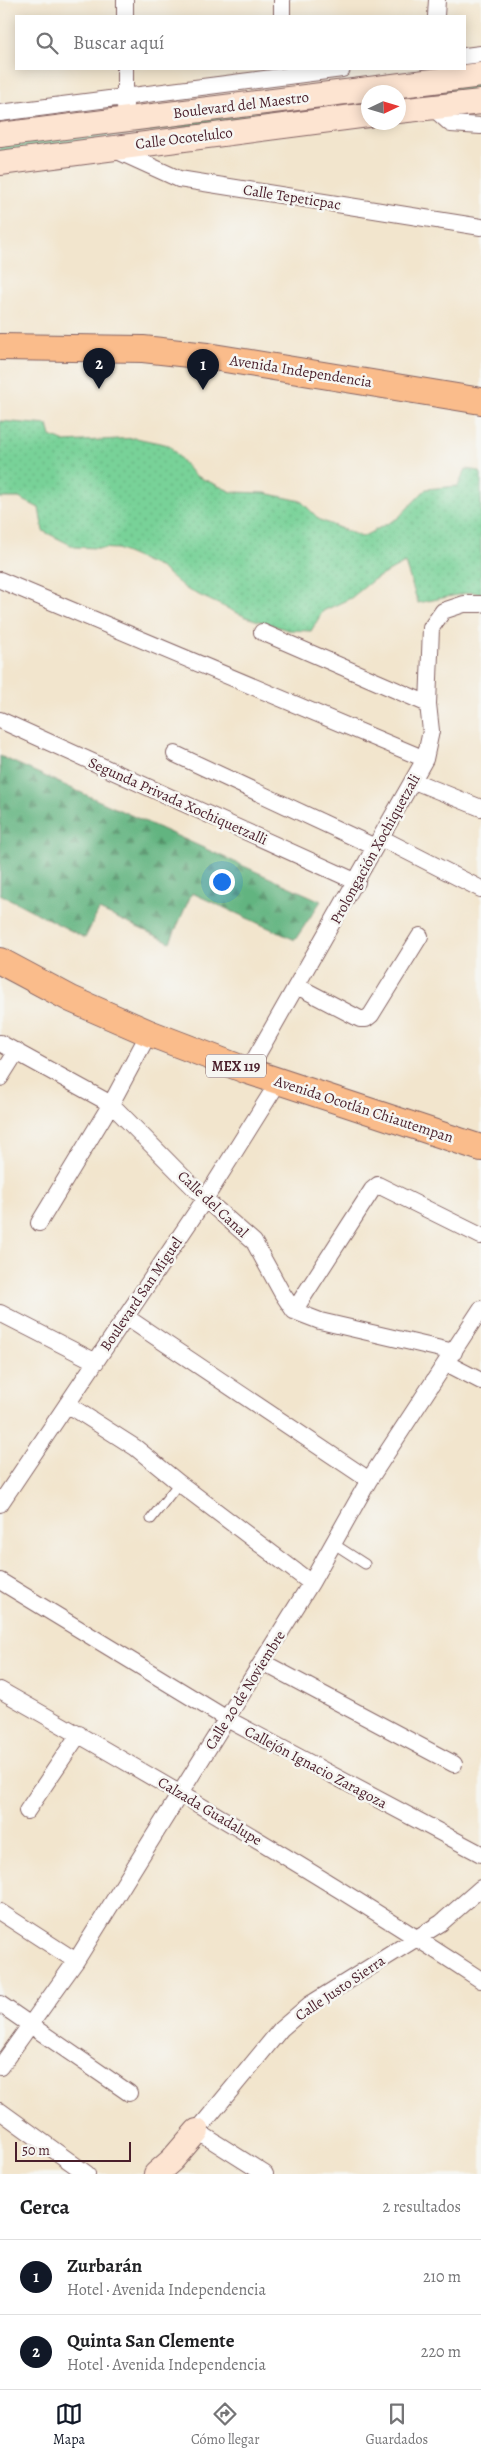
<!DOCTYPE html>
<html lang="es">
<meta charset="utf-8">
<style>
:root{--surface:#fff;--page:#f2f2f2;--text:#202124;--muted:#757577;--line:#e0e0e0;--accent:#111827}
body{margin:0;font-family:Alegreya,serif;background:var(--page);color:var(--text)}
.compass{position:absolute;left:361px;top:85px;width:45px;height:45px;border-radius:50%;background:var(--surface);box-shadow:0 2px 12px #0003;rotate:86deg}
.scale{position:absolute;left:15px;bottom:12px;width:116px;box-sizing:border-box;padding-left:5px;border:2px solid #4a1f2b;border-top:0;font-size:14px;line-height:18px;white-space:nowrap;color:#4a1f2b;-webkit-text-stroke:4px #f6f6f2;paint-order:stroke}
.you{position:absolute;left:221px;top:881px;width:18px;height:18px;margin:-12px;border:4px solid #fff;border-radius:50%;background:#1a73e8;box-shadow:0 0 0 8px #1a73e833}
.badge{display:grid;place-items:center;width:32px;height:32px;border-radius:50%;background:var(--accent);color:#fff;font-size:16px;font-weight:700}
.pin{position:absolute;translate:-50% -41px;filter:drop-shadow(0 1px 2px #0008)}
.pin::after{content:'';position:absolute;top:26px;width:18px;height:15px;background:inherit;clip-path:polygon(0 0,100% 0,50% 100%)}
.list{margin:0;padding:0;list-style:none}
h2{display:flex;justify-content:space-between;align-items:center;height:65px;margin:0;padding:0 20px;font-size:21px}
h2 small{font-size:16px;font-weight:400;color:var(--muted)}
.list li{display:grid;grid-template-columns:32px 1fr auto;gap:15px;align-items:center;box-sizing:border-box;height:75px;padding:0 20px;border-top:1px solid var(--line)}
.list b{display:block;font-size:19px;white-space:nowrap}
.list p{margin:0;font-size:16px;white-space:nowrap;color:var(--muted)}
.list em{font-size:16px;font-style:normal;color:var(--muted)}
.icon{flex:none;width:28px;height:28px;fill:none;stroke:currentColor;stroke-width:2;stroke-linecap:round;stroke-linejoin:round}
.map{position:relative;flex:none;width:481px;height:2174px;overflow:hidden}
.search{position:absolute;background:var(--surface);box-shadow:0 2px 12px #0003;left:15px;right:15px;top:15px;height:55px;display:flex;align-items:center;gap:12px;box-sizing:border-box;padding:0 18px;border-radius:0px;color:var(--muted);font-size:19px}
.sheet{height:215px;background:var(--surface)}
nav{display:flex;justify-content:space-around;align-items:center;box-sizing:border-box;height:70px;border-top:1px solid var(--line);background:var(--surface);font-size:14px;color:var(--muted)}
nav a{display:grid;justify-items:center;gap:2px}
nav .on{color:var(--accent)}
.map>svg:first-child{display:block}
.grass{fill:url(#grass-dots);stroke:#617862}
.forest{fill:url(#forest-firs);stroke:#566a56}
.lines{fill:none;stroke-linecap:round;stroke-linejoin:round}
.lane-casing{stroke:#856464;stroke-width:11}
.street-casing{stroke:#856464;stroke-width:18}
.secondary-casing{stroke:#856464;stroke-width:26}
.primary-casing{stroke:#856464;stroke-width:28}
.lane{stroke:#fff;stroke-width:9}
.street{stroke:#fff;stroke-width:16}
.secondary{stroke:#fde4d1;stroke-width:24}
.primary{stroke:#fabc8b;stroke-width:26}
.labels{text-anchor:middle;stroke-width:5;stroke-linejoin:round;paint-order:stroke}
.shield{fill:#f6f6f2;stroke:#7e6067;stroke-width:1}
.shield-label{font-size:14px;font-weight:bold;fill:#4a1f2b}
.street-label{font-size:15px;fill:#4a1f2b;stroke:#f6f6f2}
</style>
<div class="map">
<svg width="481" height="2174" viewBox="0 0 481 2174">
<defs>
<pattern id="grass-dots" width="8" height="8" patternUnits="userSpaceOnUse" patternTransform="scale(1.25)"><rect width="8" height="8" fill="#78d298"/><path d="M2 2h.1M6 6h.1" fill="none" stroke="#69b483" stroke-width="1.8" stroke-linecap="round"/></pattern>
<pattern id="forest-firs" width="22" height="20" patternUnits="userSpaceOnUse" patternTransform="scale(1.25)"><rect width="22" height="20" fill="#62b480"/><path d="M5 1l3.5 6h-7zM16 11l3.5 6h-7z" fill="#539269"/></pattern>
</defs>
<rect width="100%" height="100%" fill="#f6f6f2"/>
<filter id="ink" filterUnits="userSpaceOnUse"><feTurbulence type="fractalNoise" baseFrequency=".02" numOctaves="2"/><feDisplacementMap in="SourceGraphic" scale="10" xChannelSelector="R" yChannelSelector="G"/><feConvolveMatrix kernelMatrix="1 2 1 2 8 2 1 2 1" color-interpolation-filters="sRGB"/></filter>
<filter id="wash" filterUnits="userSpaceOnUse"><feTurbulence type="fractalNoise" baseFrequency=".0096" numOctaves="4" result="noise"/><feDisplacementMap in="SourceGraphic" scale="20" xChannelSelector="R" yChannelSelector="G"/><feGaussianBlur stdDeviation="1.12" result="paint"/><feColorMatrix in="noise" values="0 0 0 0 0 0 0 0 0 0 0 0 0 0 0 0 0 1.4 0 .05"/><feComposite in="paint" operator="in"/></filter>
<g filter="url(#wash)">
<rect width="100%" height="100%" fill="#f2e5cd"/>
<path class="grass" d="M481,78v15l-82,9 -1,-10h-30v14l-187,21 -181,26v-14z
M0,421l48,4 3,11 14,6 71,-4 33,7 25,30 38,17 33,1 36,8 19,19 42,17 36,-19 28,-29 32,-3 8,-17 13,2 2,3v120l-9,-2 -54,11 -13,-40 -32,17 -22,18 -28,13 -12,20 -23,-1 -42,-13 -60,-28 -25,-21 -44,-19 -42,-2 -32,-16 -4,-23 -20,-10h-19z"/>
<path class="forest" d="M0,756l321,145 -26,39 -103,-47 -22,49 -71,-32 -14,28 -85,-44z"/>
</g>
<g filter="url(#ink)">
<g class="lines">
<defs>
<path id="lane" d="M151,1519l28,-36
M334,1544l31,20"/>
<path id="street" d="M125,16v-16
M282,16v-16
M436,16l1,-16
M465,56l16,-2
M125,69v37
M432,107l19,17 30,2
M0,113l342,-44
M113,149l66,30 302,48
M0,580l425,179
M262,632l166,72
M0,720l357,162
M175,754l200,93
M414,781l67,27
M381,838l100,51
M297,986l63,33h6l5,-4 49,-79
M0,1043l111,61 94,95 49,43 28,51 12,18 26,10 134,31
M248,1071l177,-312 6,-28 -3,-27 3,-76 12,-17 21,-7h17
M0,1078l17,-27
M39,1223l72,-119 38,-71
M294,1311l78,-121 6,-5 103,51
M0,1313l96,49
M126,1317l243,163
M446,1363l35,18
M67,1404l69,44 43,35 132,100
M0,1504l205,-305 74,-118
M0,1581l227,138 254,135
M262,1662l192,102
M0,1690c163,92 325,187 481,290
M27,1811l52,-77
M0,1912l76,49
M0,2004l129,89
M0,2067l76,-106 235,-378 58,-103 112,-171
M0,2111l87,63
M265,2174l-68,-43 84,-102 28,-24 132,-82 40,-35"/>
<path id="secondary" d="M398,111l83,-9
M0,135l481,-60
M0,163l368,-48
M156,2174l16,-14 25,-29"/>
<path id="primary" d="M0,347l143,2 64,7 274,45
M0,961l71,38 78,34 99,38 233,77"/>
</defs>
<use href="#lane" class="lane-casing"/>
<use href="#street" class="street-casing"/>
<use href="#secondary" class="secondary-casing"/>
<use href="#primary" class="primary-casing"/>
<use href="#lane" class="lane"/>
<use href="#street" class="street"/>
<use href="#secondary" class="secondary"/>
<use href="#primary" class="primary"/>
</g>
</g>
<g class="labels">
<rect class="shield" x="206" y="1054.5" width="60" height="23" rx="4"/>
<g class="shield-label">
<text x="236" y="1071">MEX 119</text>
</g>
<g class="street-label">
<text transform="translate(241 105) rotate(-7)" y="5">Boulevard del Maestro</text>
<text transform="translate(184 138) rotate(-7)" y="5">Calle Ocotelulco</text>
<text transform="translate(292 197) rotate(9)" y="5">Calle Tepeticpac</text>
<text transform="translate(301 371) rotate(9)" y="5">Avenida Independencia</text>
<text transform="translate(178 801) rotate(24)" y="5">Segunda Privada Xochiquetzalli</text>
<text transform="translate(375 849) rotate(-61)" y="5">Prolongación Xochiquetzali</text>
<text transform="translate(364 1109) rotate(18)" y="5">Avenida Ocotlán Chiautempan</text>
<text transform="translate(213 1204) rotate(43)" y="5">Calle del Canal</text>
<text transform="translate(141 1294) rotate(-56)" y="5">Boulevard San Miguel</text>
<text transform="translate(245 1690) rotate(-58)" y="5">Calle 20 de Noviembre</text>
<text transform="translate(316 1767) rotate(28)" y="5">Callejón Ignacio Zaragoza</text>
<text transform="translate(210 1811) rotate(31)" y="5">Calzada Guadalupe</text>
<text transform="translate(340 1988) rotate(-34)" y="5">Calle Justo Sierra</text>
</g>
</g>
</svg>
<svg class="compass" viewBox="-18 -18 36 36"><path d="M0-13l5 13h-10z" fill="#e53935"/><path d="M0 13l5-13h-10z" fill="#757577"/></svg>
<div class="scale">50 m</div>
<div class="you"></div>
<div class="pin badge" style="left:203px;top:390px">1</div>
<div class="pin badge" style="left:99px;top:389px">2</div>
<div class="search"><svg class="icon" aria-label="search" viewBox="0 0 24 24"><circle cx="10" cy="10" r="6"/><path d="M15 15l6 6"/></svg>Buscar aquí</div>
</div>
<section class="sheet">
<h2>Cerca<small>2 resultados</small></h2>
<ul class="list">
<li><span class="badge">1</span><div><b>Zurbarán</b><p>Hotel · Avenida Independencia</p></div><em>210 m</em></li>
<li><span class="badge">2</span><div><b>Quinta San Clemente</b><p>Hotel · Avenida Independencia</p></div><em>220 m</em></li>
</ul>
</section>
<nav>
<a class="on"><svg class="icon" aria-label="map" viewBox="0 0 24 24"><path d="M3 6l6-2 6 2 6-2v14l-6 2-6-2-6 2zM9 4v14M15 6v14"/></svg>Mapa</a>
<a><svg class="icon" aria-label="directions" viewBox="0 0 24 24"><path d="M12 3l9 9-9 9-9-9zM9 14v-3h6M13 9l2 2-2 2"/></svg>Cómo llegar</a>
<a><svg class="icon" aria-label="saved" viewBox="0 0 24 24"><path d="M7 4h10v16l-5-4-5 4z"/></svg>Guardados</a>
</nav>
